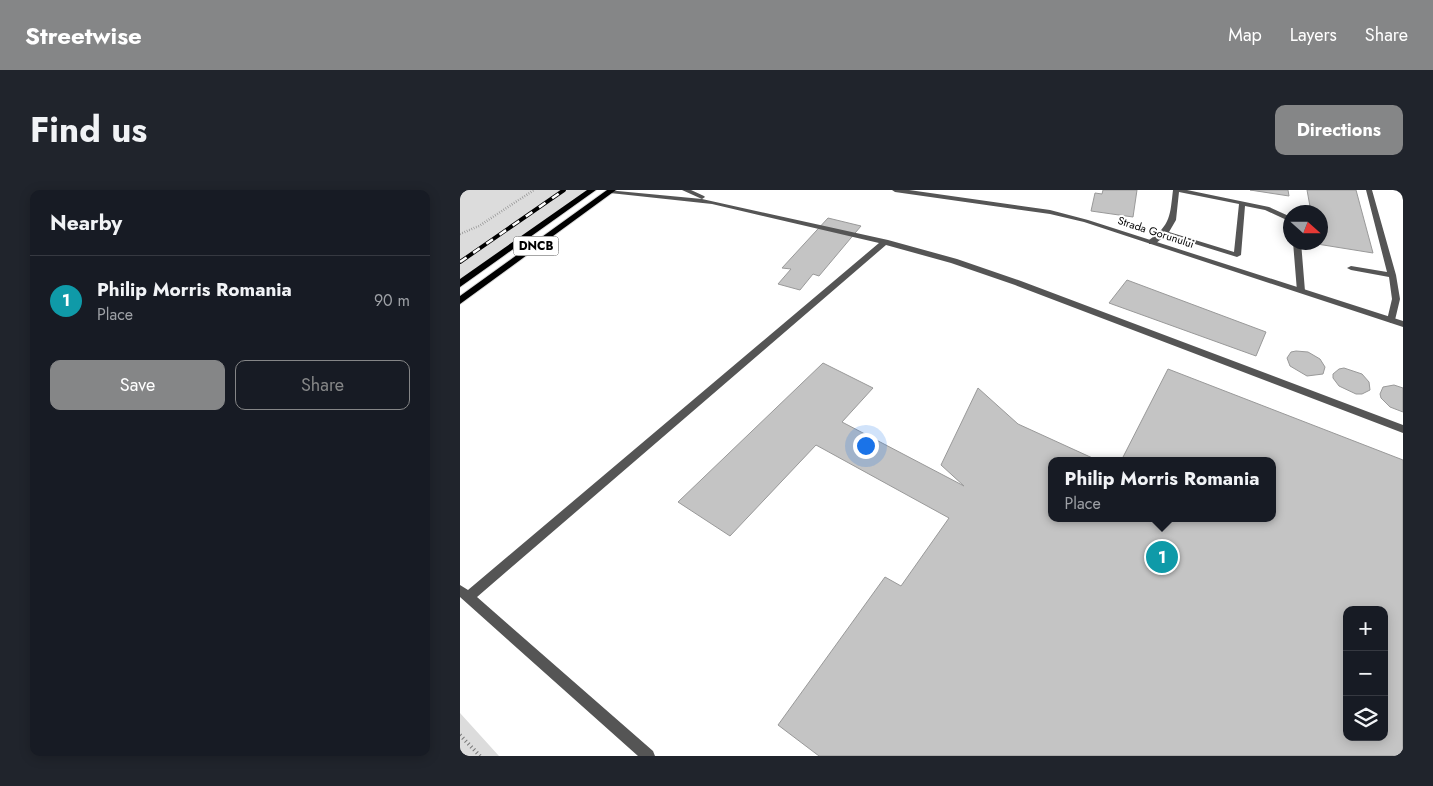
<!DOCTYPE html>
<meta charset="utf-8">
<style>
:root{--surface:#171b24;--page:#20242c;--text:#f1f3f6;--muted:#9ea1a6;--line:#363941;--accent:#858687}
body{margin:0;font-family:Jost,sans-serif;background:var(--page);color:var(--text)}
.controls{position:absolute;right:15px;bottom:15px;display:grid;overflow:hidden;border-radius:10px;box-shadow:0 2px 12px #0003}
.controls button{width:45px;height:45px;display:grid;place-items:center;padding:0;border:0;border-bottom:1px solid var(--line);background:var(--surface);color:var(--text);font:25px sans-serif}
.compass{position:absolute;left:823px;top:15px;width:45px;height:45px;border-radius:50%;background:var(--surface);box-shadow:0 2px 12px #0003;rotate:111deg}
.you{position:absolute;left:405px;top:255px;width:18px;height:18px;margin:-12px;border:4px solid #fff;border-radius:50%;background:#1a73e8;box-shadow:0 0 0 8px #1a73e833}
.badge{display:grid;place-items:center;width:32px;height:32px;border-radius:50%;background:var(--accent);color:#fff;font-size:16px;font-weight:700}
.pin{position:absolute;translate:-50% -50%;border:2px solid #fff;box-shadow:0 1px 5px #0006}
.popup{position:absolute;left:588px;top:267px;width:228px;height:65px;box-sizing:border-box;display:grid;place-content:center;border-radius:10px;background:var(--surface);filter:drop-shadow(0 1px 4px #0005);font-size:16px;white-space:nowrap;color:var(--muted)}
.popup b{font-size:19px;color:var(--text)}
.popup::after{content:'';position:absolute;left:50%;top:100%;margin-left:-10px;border:10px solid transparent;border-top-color:var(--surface)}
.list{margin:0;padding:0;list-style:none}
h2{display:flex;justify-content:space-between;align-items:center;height:65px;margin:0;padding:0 20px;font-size:21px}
h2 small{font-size:16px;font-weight:400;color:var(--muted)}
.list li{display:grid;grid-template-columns:32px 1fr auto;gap:15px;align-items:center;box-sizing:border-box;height:90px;padding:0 20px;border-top:1px solid var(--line)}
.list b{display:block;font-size:19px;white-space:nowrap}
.list p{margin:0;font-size:16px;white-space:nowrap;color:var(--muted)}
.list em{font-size:16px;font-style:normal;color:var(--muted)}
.actions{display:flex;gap:10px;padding:15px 20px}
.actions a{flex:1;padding:11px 0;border:1px solid var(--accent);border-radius:10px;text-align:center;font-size:18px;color:var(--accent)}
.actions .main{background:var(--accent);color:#fff}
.icon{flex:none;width:28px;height:28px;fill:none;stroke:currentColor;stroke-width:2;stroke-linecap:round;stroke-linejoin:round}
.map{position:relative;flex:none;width:943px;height:566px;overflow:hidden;border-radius:10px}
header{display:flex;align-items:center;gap:30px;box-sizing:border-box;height:70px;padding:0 25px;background:var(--accent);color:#fff}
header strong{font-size:24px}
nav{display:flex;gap:28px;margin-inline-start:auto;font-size:18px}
.intro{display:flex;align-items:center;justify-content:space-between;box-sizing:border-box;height:120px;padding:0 30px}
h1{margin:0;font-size:35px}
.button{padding:12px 22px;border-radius:10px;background:var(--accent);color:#fff;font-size:18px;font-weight:700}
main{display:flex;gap:30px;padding:0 30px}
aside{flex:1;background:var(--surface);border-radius:10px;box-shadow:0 2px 12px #0003}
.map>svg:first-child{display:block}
.green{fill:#dcdcdc}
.building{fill:#c4c4c4;stroke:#999;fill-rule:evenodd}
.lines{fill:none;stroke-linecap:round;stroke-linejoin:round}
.primary-casing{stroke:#dbdbdb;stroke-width:2}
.path-far1{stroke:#777;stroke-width:2.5;stroke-dasharray:0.5 2;stroke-linecap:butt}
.path{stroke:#777;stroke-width:4;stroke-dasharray:1 3;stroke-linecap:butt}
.service{fill:#555;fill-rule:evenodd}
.minor{fill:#555;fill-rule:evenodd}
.primary{fill:#000;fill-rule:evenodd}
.rail-casing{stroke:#000;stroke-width:4}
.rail{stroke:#fff;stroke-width:2.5;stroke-dasharray:8;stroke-linecap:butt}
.labels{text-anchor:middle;stroke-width:4;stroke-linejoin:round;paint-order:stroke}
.far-street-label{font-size:11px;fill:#000;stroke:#fff}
.shield{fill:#fff;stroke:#4c4c4c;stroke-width:1}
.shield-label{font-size:12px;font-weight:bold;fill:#000}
</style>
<header>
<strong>Streetwise</strong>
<nav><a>Map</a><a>Layers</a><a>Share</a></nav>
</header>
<div class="intro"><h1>Find us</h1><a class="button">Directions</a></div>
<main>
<aside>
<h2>Nearby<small></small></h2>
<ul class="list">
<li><span class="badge" style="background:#0f9aa8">1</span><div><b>Philip Morris Romania</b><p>Place</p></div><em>90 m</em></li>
</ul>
<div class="actions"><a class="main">Save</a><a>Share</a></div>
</aside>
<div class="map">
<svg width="943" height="566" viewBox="0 0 943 566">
<rect width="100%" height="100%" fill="#fff"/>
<path class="green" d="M0,0h132l-132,94z
M0,523l39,43h-39z"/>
<path class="building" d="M643,0h34l-4,27 -42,-6 4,-18 7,1z
M790,0h38l1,6z
M847,0h49l17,63 -56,-9 -1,-2h5v-30h-10z
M368,28l33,8 -42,50 -6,-2 -13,16 -22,-6 13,-15 -9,-1z
M667,90l139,52 -10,24 -147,-53z
M836,161l12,1 12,7 5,8 -2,7 -16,2 -17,-10 -3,-8 4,-6z
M363,173l50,25 -31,34 122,64 -23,-21 37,-77 40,36 81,37h-47v57h220v-57h-151l47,-92 235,91v296h-584l-41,-31 107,-148 16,9 48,-68 -133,-73 -86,91 -52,-34zM887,420h37v127h-37z
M884,178l18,6 7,8 1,8 -8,4h-6l-17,-8 -6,-8v-4l6,-5z
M934,195l9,3v24l-13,-5 -9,-9 -1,-4 3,-7z"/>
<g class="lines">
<defs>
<path id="primary" d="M127,0h9l-136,97v-8z
M147,0h9l-156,114v-8z"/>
</defs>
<use href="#primary" class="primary-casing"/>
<path class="path-far1" d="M0,44l19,-8 55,-36"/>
<path class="path" d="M0,545l20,21"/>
<path class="service" d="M147,0l95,9 -20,-9h9l13,6 1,1 -3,2 186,41 69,19 64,22 382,144v8l-388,-148 -64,-22 -65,-18 -409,352 176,154 2,5h-17l-178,-159v-12l8,5 411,-347 -167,-39 -102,-11 -2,-1z
M713,0h14l82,17 22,10v5l-26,-12 -20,-4 -4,49 -4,2 -71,-22 -11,9h-6v-4c22,-15 21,-25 24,-50zM719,2l60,12 -5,48 -65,-20 7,-12z
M906,0h6l24,85 4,24 -5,21 -4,3 -4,-3 5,-21 -3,-22 -38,-7 -4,-2 4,-2 36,6z
M833,52h8l4,49 -4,2 -4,-2z"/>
<path class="minor" d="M432,0h17l141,20 38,10 315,101v6l-319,-105 -34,-8 -155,-22z"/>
<use href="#primary" class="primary"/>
<defs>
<path id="rail" d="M0,72l104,-72"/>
</defs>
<use href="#rail" class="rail-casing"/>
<use href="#rail" class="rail"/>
</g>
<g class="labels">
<g class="far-street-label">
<text transform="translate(696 42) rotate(18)" y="4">Strada Gorunului</text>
</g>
<rect class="shield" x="53.5" y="46.5" width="45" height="19" rx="4"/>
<g class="shield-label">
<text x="76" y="60">DNCB</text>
</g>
</g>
</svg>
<div class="controls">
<button>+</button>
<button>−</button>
<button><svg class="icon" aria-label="layers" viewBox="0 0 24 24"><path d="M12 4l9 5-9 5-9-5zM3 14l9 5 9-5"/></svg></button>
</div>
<svg class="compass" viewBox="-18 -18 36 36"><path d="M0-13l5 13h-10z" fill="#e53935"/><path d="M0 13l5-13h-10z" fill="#9ea1a6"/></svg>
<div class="you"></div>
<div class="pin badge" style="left:702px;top:367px;background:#0f9aa8">1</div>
<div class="popup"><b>Philip Morris Romania</b>Place</div>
</div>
</main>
